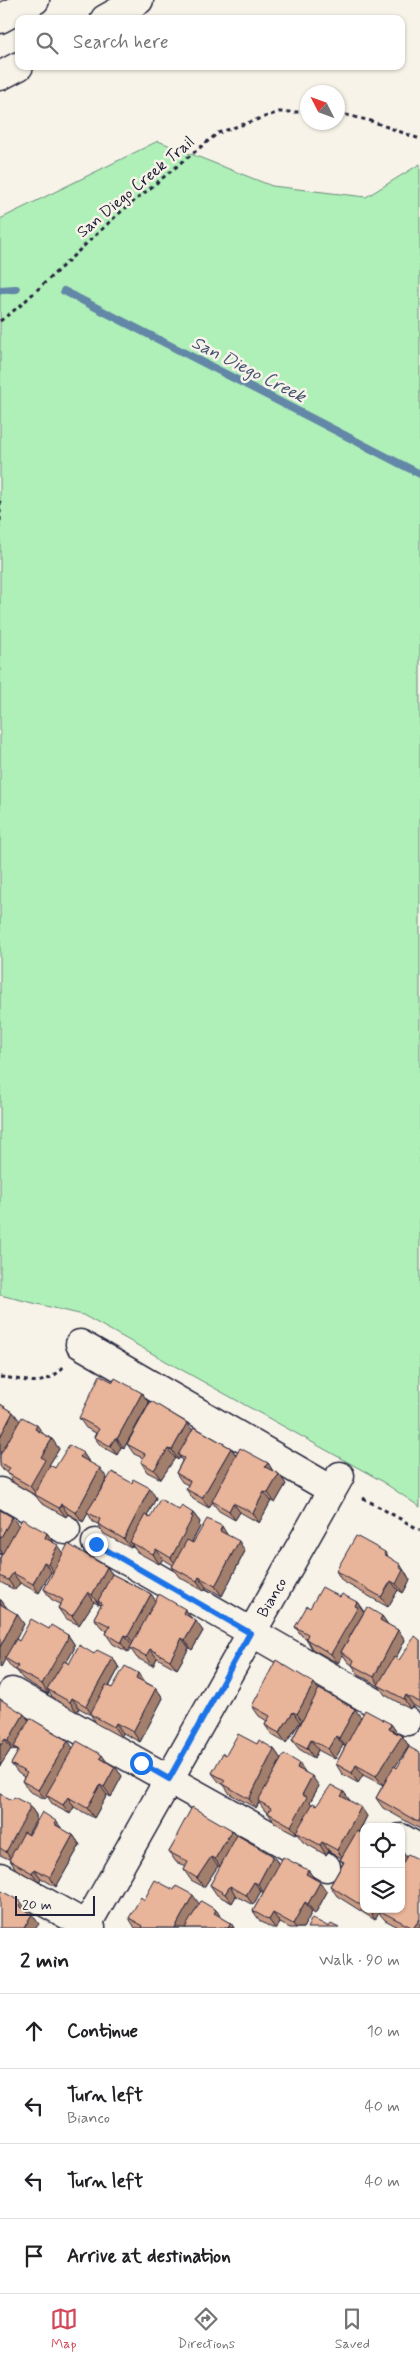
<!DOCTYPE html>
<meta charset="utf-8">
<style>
:root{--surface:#fff;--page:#f6f6f6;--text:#202124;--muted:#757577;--line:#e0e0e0;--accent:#d1495b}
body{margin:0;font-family:Mynerve,sans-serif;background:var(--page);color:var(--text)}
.controls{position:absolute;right:15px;bottom:15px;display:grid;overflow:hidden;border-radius:10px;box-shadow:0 1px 4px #0004}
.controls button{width:45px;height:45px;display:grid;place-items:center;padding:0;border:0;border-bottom:1px solid var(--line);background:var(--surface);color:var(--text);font:25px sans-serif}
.compass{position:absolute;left:300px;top:85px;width:45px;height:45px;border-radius:50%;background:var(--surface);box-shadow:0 1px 4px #0004;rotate:312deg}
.scale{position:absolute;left:15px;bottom:12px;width:80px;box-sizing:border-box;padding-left:5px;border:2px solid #22223b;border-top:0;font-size:14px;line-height:18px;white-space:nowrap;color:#22223b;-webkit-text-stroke:4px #f7f3e8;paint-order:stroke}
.stop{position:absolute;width:15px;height:15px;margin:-11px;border:4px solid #1a73e8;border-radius:50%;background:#fff}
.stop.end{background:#1a73e8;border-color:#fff;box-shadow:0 1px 5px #0008}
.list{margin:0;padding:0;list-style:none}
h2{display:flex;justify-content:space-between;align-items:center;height:65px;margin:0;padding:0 20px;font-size:21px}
h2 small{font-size:16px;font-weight:400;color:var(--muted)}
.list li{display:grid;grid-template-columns:32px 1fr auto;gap:15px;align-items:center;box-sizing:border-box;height:75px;padding:0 20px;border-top:1px solid var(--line)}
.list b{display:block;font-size:19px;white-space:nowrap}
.list p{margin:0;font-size:16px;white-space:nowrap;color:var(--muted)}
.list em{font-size:16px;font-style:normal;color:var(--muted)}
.icon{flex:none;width:28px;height:28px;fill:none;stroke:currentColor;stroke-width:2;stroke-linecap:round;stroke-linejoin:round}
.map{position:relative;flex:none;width:420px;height:1928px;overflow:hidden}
.search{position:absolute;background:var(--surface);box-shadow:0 1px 4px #0004;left:15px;right:15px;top:15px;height:55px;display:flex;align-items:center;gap:12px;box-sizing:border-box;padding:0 18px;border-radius:10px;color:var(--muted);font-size:19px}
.sheet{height:365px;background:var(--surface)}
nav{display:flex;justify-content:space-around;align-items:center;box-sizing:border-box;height:70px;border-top:1px solid var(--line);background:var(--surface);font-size:14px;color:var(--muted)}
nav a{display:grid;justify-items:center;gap:2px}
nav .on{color:var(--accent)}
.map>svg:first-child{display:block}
.green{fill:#aff0b8;stroke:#68897a}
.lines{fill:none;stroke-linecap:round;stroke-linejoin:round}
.stream{stroke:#6487a7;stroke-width:8}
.minor-casing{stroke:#22223b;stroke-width:31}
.highway-casing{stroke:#22223b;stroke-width:31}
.path{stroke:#22223b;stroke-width:3;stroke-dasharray:4 4;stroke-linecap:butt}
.minor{stroke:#f7f3e8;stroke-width:28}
.highway{stroke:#f7f3e8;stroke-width:28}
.wall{fill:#c89b84;stroke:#22223b}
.shaded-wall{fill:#a27e6c;stroke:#22223b}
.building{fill:#e8b49a;stroke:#22223b}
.route{stroke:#1a73e8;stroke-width:6}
.labels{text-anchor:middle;stroke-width:5;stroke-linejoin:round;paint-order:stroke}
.street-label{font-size:16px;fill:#22223b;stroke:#f7f3e8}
.water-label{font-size:18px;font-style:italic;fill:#435471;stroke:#f7f3e8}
</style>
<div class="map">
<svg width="420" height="1928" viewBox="0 0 420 1928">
<rect width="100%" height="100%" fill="#f7f3e8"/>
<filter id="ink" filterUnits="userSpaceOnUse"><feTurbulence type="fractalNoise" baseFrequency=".02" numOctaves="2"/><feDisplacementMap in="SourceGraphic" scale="10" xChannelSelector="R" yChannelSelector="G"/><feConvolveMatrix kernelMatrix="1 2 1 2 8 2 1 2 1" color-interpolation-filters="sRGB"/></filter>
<g filter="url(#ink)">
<path class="green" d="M158,141l114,45 94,11 54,-33v1343l-40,-27 -297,-165 -83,-20v-1076z"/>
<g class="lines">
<path class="stream" d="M0,290l16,-1
M64,291l356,183"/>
<defs>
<path id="minor" d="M80,1344l252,146
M0,1492l66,38
M96,1543l311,178
M12,1692l314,175
M401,1838l19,11
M0,1877l91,51
M85,1928l255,-452"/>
<path id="highway" d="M0,19l35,-19
M105,19l34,-19
M0,76l19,-10"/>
</defs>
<use href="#minor" class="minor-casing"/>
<use href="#highway" class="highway-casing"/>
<path class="path" d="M338,113l33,8 49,18
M0,321l21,-16 96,-90 101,-82 61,-21h29
M0,501v21
M0,1377c29,2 42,14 65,-12
M363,1498l57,32"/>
<use href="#minor" class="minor"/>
<use href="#highway" class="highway"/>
</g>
<path class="wall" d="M113,1382l29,11 7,10 -25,45 -3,-1 -4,8 -16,-9 -7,-9 2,-4 -10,-5 -7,-10z
M0,1404l13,8 6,9 33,18 7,10 -10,16 1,1 5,2 28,-15 6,9 18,16 -10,18 59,2 -9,18 3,2 29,-8 14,3 7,9 -1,3 1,2 -8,15 1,1 34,-8 18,16 -23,45 -16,-9 -2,4 -25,-14 -7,-10 1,-2 -10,-6 -4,5 -22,-12 -5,-7 -1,3 -27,-14 -6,-10 -5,-2 -5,-9 -5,9 -15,-8 -2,3 -25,-14 -6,-8 -21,-12 -7,-10 -4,-3 -3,-4z
M192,1430l39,18 5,8 32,7 5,8 13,13 -11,19 -4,-2 -12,22 -19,-11 -5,8 -16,-9 -7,-9 -3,6 -16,-9 -7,-10 2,-4 -6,-3 -6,-9 6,-12 -2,-4 -2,3 -3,-2 -14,21 -14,-7 -6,-10 2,-4 -9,-4 -7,-10z
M0,1510l18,15 29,8 7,10 10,10 43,14 5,7 39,20 4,7 37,17 11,13 -11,19 -3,-2 -12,21 -20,-11 -4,8 -16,-8 -7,-10 -2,4 -15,-8 -7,-10 1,-3 -6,-4 -7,-9 7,-13 -2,-1v1l-5,-3 -15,23 -14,-7 -7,-10 2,-4 -9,-5 -7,-10 9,-16 -2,-1 -12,21 -19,-10 -5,7 -15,-8v-24l2,-4 -1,-1 -1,2z
M385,1552l4,6 18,16v1l3,5 -7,13 -5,-3 -10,17 -46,-26 -6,-10z
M340,1597l17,5 7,10 18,4 6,9 10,5 7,10 -9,18 3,2 21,-20v69l-7,-4 -3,4 -25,-14 -6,-9 -20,-11 -7,-10 -4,-3 -5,-7 -5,8 -26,-14 -6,-11 -4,-2 -7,-9 15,-19z
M0,1599l6,9 18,16 -8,15 3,2 30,-12 19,6 6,9v5l-8,14 3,1 25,-10 19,4 6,10 -10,19 3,1 33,-6 11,6 7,10 -23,44 -17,-9 -2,4 -24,-13 -7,-10 -11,-6 -2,4 -23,-13 -5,-7 -1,2 -25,-15 -6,-8 -5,-3 -7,-9 -4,8h-1z
M319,1689l42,28 30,7 6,9 5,3 7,10 -14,21 2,1 23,-15v76l-37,-21 -7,-10 7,-13 -20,-10 -5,8 -16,-9 -6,-10 9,-17 -2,-2 -8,14 -17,-9 -4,8 -15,-9 -7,-9 9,-18h-1l-14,21 -14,-8 -7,-10 2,-4 -8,-5 -7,-10z
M0,1699l29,21 39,21 5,8 33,13 9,5 7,9 -11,21 -4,-2 -13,23 -20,-11 -4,7 -17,-9 -6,-9 -2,3 -16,-8 -7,-10 2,-4 -6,-4 -7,-9 7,-12 -2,-2 -1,1 -4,-2 -11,17z
M257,1744l17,5 7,10 25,14 13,13 -9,16 2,3h5l33,-5 17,16 -8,16 5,3v74h37l19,19h-20l-15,-8 -6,-7 -4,7 -38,-24 -7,-10 13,-23 -3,-3 1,-2 -12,-7 -3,4 -23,-13 -5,-7 -23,-12 -7,-10 -3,-2 -6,-8 -3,5 -26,-14 -6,-9 -5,-3 -7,-9 14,-18z
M0,1794l12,6 17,5 7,10v5l-8,14 1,1 27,-14 5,8 12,6 7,10 -24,42 -15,-9 -2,4 -23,-13 -7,-10 -9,-4z
M232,1830l4,7 37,19 6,8 29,6 6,8 13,14 -12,22 -3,-2 -9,16h-13l-10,-5 -3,5h-5l-12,-7 -7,-10 10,-18 -2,-2 -8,14 -17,-9 -4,7 -15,-8 -7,-10 10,-17 -2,-2 -14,21 -13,-7 -7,-10 2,-3 -10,-5 -7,-10 9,-15 -1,-2z
M144,1900l56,4 16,6 6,8 9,5 3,5h-99l-6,-10z"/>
<path class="shaded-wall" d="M142,1393l7,10 -25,45 -7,-9z
M13,1412l7,9 -20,39v-23z
M187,1423l7,9 -16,23 2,2 -2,3 -6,-10z
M37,1425l7,10 -9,-6z
M115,1438l6,9 -4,8 -7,-9z
M52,1439l7,10 -10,16 3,4 -16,25 -6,-8 11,-29z
M231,1448l7,10 -29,50 -7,-10z
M168,1449l7,9 -14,21 -7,-9z
M83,1453l7,10 -10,-6z
M268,1463l6,10 -9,-6z
M100,1468l7,10 -19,35 -1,-1 1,1 -5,9 -7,-9z
M279,1474l7,10 -11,19 -7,-10z
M150,1488l6,10 -23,46 -3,-2 2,3 -1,3 -7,-9z
M264,1492l7,9 -12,22 -6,-10z
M233,1503l7,9 -5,8 -6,-9z
M61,1504l7,10 -2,3 -7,-9z
M193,1513l7,9 -1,3 1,2 -22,40 -7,-9z
M12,1517l7,9 -16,28 -3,-5v-10z
M222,1526l6,10 -8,-5z
M47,1533l7,10 -9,-5z
M239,1541l6,10 -23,45 -7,-10z
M58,1545l7,10 -10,19 -7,-10z
M156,1549l7,10 -4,5 -6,-10z
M44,1562l7,10 -12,21 -6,-9z
M400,1564l10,16 -7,13 -7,-9 3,-17z
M107,1567l7,10 -16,24 1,3v1l-7,-10z
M13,1573l7,10 -5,7 -7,-10z
M199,1577l7,10 -2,4 -7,-10z
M391,1581l7,9 -10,17 -7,-10z
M88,1592l6,10 -15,23 -7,-9z
M151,1594l7,10 -23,42 -7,-10z
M1,1600l7,9 -8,-4z
M357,1602l7,10 -23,40 2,3 -5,8 -7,-9z
M185,1609l7,10 -9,-6z
M17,1614l7,10 -23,43 -1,-1v-19z
M382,1616l7,10 -9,-6z
M196,1621l7,10 -11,19 -7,-10z
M398,1630l7,10 -24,47 -7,-10z
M68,1635l6,9v5l-24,42 -3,-2 2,3 -1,2 -6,-10z
M125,1635l7,10 -4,7 -7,-9z
M182,1638l7,10 -12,21 -7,-9z
M150,1649l7,9 -4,8 -7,-10z
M113,1658l6,10 -26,48 -7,-10z
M138,1673l7,10 -9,-5z
M314,1683l7,10 -17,31 -7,-10z
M156,1688l7,10 -23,44 -7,-10z
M406,1695l7,10 -3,4 -6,-10z
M72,1698l7,10 -2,4 -7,-10z
M355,1709l7,10 -16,28 -7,-9z
M293,1712l7,10 -14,21 -7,-10z
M24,1714l7,9 -17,24 2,3 -1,1 -7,-10z
M116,1723l7,10 -2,4 -7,-10z
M391,1724l7,10 -9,-5z
M336,1736l7,9 -8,14 -7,-10z
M402,1736l7,10 -26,39 -7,-9z
M5,1739l6,10 -11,17v-20z
M311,1740l7,10 -4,8 -7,-10z
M68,1741l7,10 -30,48 -7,-9z
M274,1749l7,10 -25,49 -7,-9z
M102,1755l7,10 -9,-7z
M299,1763l7,10 -9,-5z
M356,1765l7,10 -5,8 -6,-10z
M115,1767l7,9 -11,21 -7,-10z
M312,1776l7,10 -9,16 3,5 -17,25 2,3 -7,-9 11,-31z
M100,1785l7,10 -13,23 -7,-10z
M344,1792l7,10 -10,-6z
M68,1797l6,10 -4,7 -7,-9z
M29,1805l7,10v5l-23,42 -7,-10z
M361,1807l6,9 -23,44 -7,-10z
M56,1821l7,9 -9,-6z
M232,1830l7,10 -17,29 -7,-10z
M73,1835l7,10 -24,42 -6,-10z
M322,1842l7,9 -3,4 -6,-10z
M402,1851l7,10 -8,14v-22z
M273,1856l7,10 -16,27 -6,-9z
M211,1857l7,9 -14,21 -7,-9z
M34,1869l7,9 -2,4 -7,-9z
M308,1870l7,10 -9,-6z
M254,1882l7,9 -8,14 -7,-10z
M320,1882l7,10 -12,22 -7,-10z
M230,1886l6,10 -4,7 -7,-9z
M193,1895l7,10 -13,23h-12z
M21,1902l7,10 -9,-6z
M305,1902l7,10 -9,16h-7l-3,-4z
M369,1909h12l-3,1 1,3 -4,7z
M216,1910l7,9 -9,-6z
M273,1913l7,10 -3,5h-2l-6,-8z
M32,1914l7,10 -3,4h-12z
M420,1919v9h-7z
M231,1923l3,5h-6z"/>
<path class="building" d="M100,1375l13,7 2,-4 27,15 -25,46 -2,-1 -5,8 -16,-9 5,-8 -20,-11z
M151,1401l36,22 -15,27 -4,-1 -14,21 -13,-8 4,-8 -18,-10z
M0,1404l13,8 -13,25z
M22,1417l15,8 -2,4 17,10 -11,18 4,3 -15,26 -23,-13 3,-5 -10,-5v-8z
M194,1427l37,21 -29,50 -16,-9 4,-8 -14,-8 8,-15 -6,-3z
M69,1445l14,8 -3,4 20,11 -24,45 -15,-9 -2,4 -25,-14 16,-29 5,3z
M240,1448l28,15 -3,4 14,7 -11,19 -4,-1 -11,21 -20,-10 -4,8 -17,-10z
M112,1472l20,11 1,-4 17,9 -26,51 -26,-15 2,-5 -13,-7z
M160,1499l19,11 3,-4 11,7 -2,3 2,1 -22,41 -15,-9 -3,5 -23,-12 15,-27 5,3z
M0,1510l12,7 -12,22z
M22,1519l25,14 -2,5 13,7 -10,19 -4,-2 -11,22 -20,-11 -5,7 -8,-4v-18z
M207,1519l15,7 -2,5 19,10 -24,45 -16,-9 -2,4 -25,-14 15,-27 6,3z
M356,1536l29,16 -1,2 16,10 -1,3 4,3 -7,14 -5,-3 -10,16 -45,-26z
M68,1544l39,23 -15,28 -4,-3 -16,24 -14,-8 5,-8 -19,-11z
M112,1574l39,20 -23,42 -3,-1 -4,8 -15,-9 4,-8 -16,-8 8,-15 -4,-2z
M322,1587l18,10 2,-3 15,8 -2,4 3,1 -27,47 -25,-15 2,-5 -13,-7 12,-21 3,2z
M159,1594l26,15 -2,4 13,8 -11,19 -3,-2 -12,22 -20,-11 -4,7 -16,-8z
M0,1604l17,10 -17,33z
M367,1607l15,9 -2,4 18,10 -24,47 -22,-12 2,-5 -13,-8z
M31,1619l18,10 2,-4 17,10 -1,5 -25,44 -26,-14 2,-4 -13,-8 11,-19 3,2z
M415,1636l5,4v63l-14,-8 -2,4 -26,-14 16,-28 5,3z
M79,1645l15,9 3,-4 16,8 -27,48 -14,-8 -2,4 -23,-13 17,-28 5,3z
M276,1660l38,23 -17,31 -4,-2 -14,21 -14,-8 5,-9 -18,-10z
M125,1666l13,7 -2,5 20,10 -23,44 -17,-9 -2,4 -24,-13 16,-29 6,3z
M319,1689l36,20 -16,29 -3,-2 -8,13 -17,-9 -4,8 -15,-8z
M0,1699l24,15 -16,27 -3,-2 -5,7z
M365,1710l26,14 -2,5 13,7 -26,40 -20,-11 -4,8 -16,-9z
M30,1718l38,23 -30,49 -16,-9 5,-8 -16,-9 8,-14 -5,-3z
M238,1734l19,10 2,-4 15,9 -25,50 -26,-15 2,-4 -13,-7 11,-20 3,2z
M77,1741l25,14 -2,3 15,9 -11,20 -4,-2 -13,23 -19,-11 -5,8 -17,-10z
M409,1747l11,6v66l-2,3 -42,-24 18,-32 3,2z
M284,1754l15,9 -2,5 15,8 -10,19 5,2 -16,29 -23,-13 3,-5 -13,-7z
M331,1785l13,7 -3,4 20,11 -24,43 -15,-8 -2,3 -24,-13 17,-29 4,2z
M0,1794l12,6 2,-3 15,8v5l-23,42 -6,-4z
M192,1807l40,23 -17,29 -4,-2 -14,21 -13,-8 4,-8 -19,-10 9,-16 -1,-1z
M42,1812l14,9 -2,3 19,11 -23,42 -16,-8 -2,4 -23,-13 15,-28 5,3z
M357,1831l7,4v72l-34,-21 14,-24 -4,-2z
M237,1835l36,21 -15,28 -4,-2 -8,13 -16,-9 -5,8 -15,-9z
M408,1854l12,6v59l-7,9 -35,-18v-1h23v-43z
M283,1857l25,13 -2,4 14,8 -12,22 -3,-2 -12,22 -20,-11 -4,7 -16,-9z
M155,1880l19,10 2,-4 17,9 -18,33h-33l1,-2 -14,-8 12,-21 3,3z
M0,1890l21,12 -2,4 13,8 -8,14h-24z
M201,1901l15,9 -2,3 17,10 -3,5h-43z
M312,1918l17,9 2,-3 8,4h-32z"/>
</g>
<g class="lines" filter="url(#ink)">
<path class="route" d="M96,1544l154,89 -81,146 -28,-16"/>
</g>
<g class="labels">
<g class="street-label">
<text transform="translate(135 186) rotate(-40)" y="6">San Diego Creek Trail</text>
<text transform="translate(271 1597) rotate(-60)" y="6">Bianco</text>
</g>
<g class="water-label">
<text transform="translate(249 369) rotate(27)" y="6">San Diego Creek</text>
</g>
</g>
</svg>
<div class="controls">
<button><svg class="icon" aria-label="locate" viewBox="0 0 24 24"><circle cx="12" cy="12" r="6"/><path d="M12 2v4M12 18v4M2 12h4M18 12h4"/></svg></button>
<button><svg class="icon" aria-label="layers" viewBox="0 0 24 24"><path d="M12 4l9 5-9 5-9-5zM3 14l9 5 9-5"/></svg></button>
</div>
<svg class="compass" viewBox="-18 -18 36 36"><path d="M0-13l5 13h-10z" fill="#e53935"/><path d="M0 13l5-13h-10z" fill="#757577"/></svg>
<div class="scale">20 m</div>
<div class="stop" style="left:141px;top:1763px"></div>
<div class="stop end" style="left:96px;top:1544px"></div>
<div class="search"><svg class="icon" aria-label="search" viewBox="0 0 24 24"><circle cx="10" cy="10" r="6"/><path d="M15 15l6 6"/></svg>Search here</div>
</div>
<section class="sheet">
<h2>2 min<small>Walk · 90 m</small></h2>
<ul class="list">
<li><svg class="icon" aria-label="ahead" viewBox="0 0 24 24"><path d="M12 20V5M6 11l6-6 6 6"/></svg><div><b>Continue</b></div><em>10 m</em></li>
<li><svg class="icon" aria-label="left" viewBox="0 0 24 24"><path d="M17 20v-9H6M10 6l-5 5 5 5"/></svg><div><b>Turn left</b><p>Bianco</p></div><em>40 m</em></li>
<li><svg class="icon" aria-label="left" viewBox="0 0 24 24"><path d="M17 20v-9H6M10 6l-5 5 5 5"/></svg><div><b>Turn left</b></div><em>40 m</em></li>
<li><svg class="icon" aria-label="arrive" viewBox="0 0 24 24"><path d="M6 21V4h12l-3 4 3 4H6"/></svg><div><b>Arrive at destination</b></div></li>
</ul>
</section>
<nav>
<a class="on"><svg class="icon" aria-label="map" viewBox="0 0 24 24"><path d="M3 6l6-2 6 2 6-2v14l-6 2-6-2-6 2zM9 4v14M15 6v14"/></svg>Map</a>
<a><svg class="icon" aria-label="directions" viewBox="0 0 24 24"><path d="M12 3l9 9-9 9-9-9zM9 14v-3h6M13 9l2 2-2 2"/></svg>Directions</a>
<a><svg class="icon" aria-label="saved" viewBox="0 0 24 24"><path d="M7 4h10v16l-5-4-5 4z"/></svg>Saved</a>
</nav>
